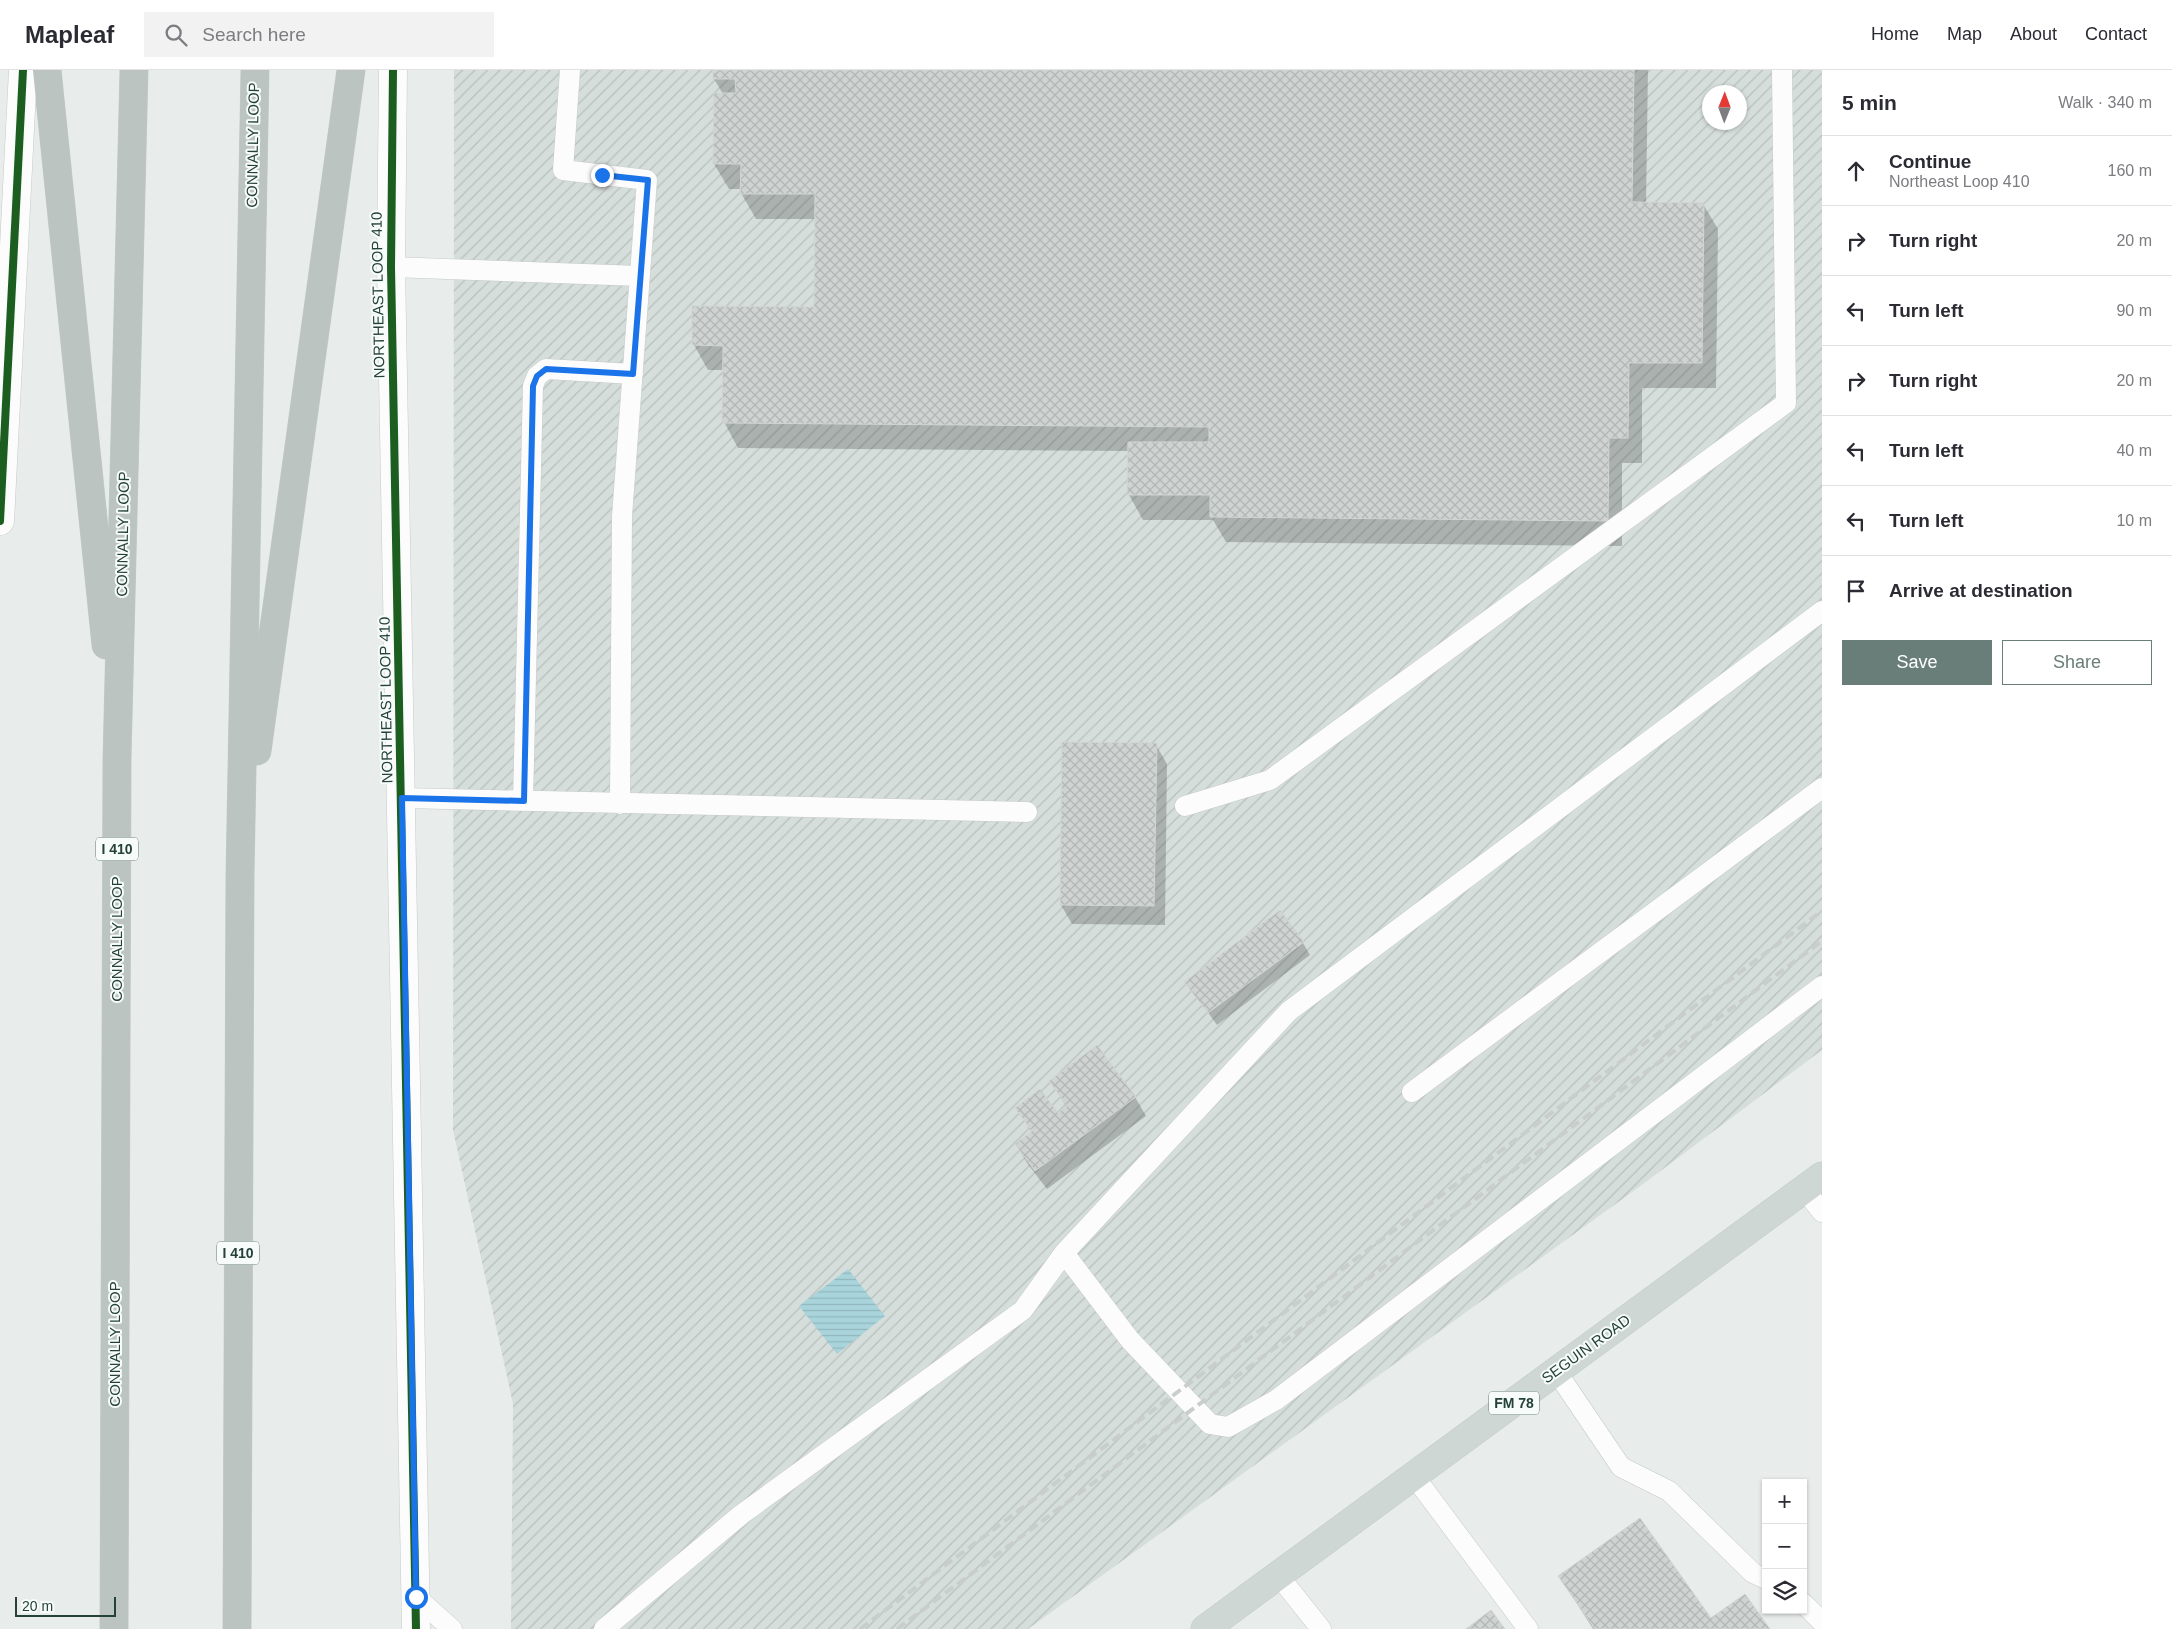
<!DOCTYPE html>
<meta charset="utf-8">
<style>
:root{--surface:#fff;--page:#f2f2f3;--text:#2b2b33;--muted:#7c7c81;--line:#e1e1e2;--accent:#697e78}
body{margin:0;font-family:Arial,sans-serif;background:var(--page);color:var(--text)}
.controls{position:absolute;right:15px;bottom:15px;display:grid;overflow:hidden;border-radius:0px;box-shadow:0 1px 4px #0004}
.controls button{width:45px;height:45px;display:grid;place-items:center;padding:0;border:0;border-bottom:1px solid var(--line);background:var(--surface);color:var(--text);font:25px sans-serif}
.compass{position:absolute;left:1702px;top:15px;width:45px;height:45px;border-radius:50%;background:var(--surface);box-shadow:0 1px 4px #0004;rotate:1deg}
.scale{position:absolute;left:15px;bottom:12px;width:101px;box-sizing:border-box;padding-left:5px;border:2px solid #24423a;border-top:0;font-size:14px;line-height:18px;white-space:nowrap;color:#24423a;-webkit-text-stroke:4px #f7fbf9;paint-order:stroke}
.stop{position:absolute;width:15px;height:15px;margin:-11px;border:4px solid #1a73e8;border-radius:50%;background:#fff}
.stop.end{background:#1a73e8;border-color:#fff;box-shadow:0 1px 5px #0008}
.list{margin:0;padding:0;list-style:none}
h2{display:flex;justify-content:space-between;align-items:center;height:65px;margin:0;padding:0 20px;font-size:21px}
h2 small{font-size:16px;font-weight:400;color:var(--muted)}
.list li{display:grid;grid-template-columns:32px 1fr auto;gap:15px;align-items:center;box-sizing:border-box;height:70px;padding:0 20px;border-top:1px solid var(--line)}
.list b{display:block;font-size:19px;white-space:nowrap}
.list p{margin:0;font-size:16px;white-space:nowrap;color:var(--muted)}
.list em{font-size:16px;font-style:normal;color:var(--muted)}
.actions{display:flex;gap:10px;padding:15px 20px}
.actions a{flex:1;padding:11px 0;border:1px solid var(--accent);border-radius:0px;text-align:center;font-size:18px;color:var(--accent)}
.actions .main{background:var(--accent);color:#fff}
.icon{flex:none;width:28px;height:28px;fill:none;stroke:currentColor;stroke-width:2;stroke-linecap:round;stroke-linejoin:round}
.map{position:relative;flex:none;width:1822px;height:1559px;overflow:hidden}
header{display:flex;align-items:center;gap:30px;box-sizing:border-box;height:70px;padding:0 25px;background:var(--surface);border-bottom:1px solid var(--line)}
header strong{font-size:24px}
nav{display:flex;gap:28px;margin-inline-start:auto;font-size:18px}
.search{width:350px;height:45px;background:var(--page);display:flex;align-items:center;gap:12px;box-sizing:border-box;padding:0 18px;border-radius:0px;color:var(--muted);font-size:19px}
main{display:flex}
aside{flex:1;background:var(--surface)}
.map>svg:first-child{display:block}
.industrial{fill:url(#industrial-furrows);fill-rule:evenodd}
.water{fill:url(#water-rules)}
.shadow{fill:#0003}
.building{fill:url(#building-cross-hatch);stroke:#d1d6d4}
.lines{fill:none;stroke-linecap:round;stroke-linejoin:round}
.service-casing{stroke:#c5cac8;stroke-width:21}
.tertiary-casing{stroke:#c5cac8;stroke-width:29}
.primary-casing{stroke:#c3ccc9;stroke-width:29}
.motorway-casing{stroke:#c3ccc9;stroke-width:29}
.service{stroke:#fcfcfc;stroke-width:20}
.tertiary{stroke:#fcfcfc;stroke-width:28}
.primary{stroke:#cfd7d5;stroke-width:28}
.motorway{stroke:#bcc4c2;stroke-width:28}
.rail{stroke:#c9cdcc;stroke-width:4;stroke-dasharray:10 5;stroke-linecap:butt}
.cycleway-casing{stroke:#f7fbf9;stroke-width:11}
.cycleway{stroke:#1b5e20;stroke-width:8}
.route{stroke:#1a73e8;stroke-width:6}
.labels{text-anchor:middle;stroke-width:4;stroke-linejoin:round;paint-order:stroke}
.shield{fill:#f7fbf9;stroke:#637a73;stroke-width:1}
.shield-label{font-size:14px;font-weight:bold;fill:#24423a}
.street-label{font-size:15px;fill:#24423a;stroke:#f7fbf9}
</style>
<header>
<strong>Mapleaf</strong>
<div class="search"><svg class="icon" aria-label="search" viewBox="0 0 24 24"><circle cx="10" cy="10" r="6"/><path d="M15 15l6 6"/></svg>Search here</div>
<nav><a>Home</a><a>Map</a><a>About</a><a>Contact</a></nav>
</header>
<main>
<div class="map">
<svg width="1822" height="1559" viewBox="0 0 1822 1559">
<defs>
<pattern id="industrial-furrows" width="10" height="10" patternUnits="userSpaceOnUse" patternTransform="scale(1.25)"><rect width="10" height="10" fill="#d6dedb"/><path d="M-1 1l2-2M0 10L10 0M9 11l2-2" fill="none" stroke="#b8c0bd"/></pattern>
<pattern id="water-rules" width="6" height="5" patternUnits="userSpaceOnUse" patternTransform="scale(1.25)"><rect width="6" height="5" fill="#a9d4db"/><path d="M0 2.5h6" fill="none" stroke="#91b7bd"/></pattern>
<pattern id="building-cross-hatch" width="8" height="8" patternUnits="userSpaceOnUse" patternTransform="scale(1.25)"><rect width="8" height="8" fill="#cfd4d2"/><path d="M0 0l8 8M0 8l8-8" fill="none" stroke="#b2b7b5"/></pattern>
</defs>
<rect width="100%" height="100%" fill="#e8edeb"/>
<path class="industrial" d="M454,0h1368v980l-187,140 -607,439h-517l2,-225 -60,-274zM1710,22h30v30h-30z"/>
<path class="water" d="M848,1199l37,47 -48,38 -38,-48z"/>
<path class="shadow" d="M714,0h934l-2,134h57l15,25 -2,159h-74v75h-20v83l-396,-4 -13,-22h-70l-14,-25v-44l-391,-3 -14,-26v-52h-16l-14,-25 121,-37 1,-89h-60l-15,-26 1,-4h-13l-15,-25 9,-70 -9,-15z
M1156,675l11,19 -2,161 -93,-1 -11,-19z
M1303,873l7,12 -93,70 -31,-43z
M1051,1011l84,16 11,19 -99,73 -20,-26 -11,-19 16,-11 -15,-25 41,6 9,-6z
M1559,1506l152,43 57,10h-175z"/>
<path class="building" d="M713,0h921l-2,132 72,1 -2,160h-73l-1,75h-19l-1,83 -398,-4v-22h-83l1,-53h81v-15l-487,-4 1,-77 -31,-1v-39l122,1 1,-113h-75l1,-30h-28l1,-71h22l-1,-14h-22z
M1062,672l95,1 -3,163 -94,-1z
M1280,840l24,32 -96,71 -24,-31z
M1097,975l39,52 -101,74 -20,-27 17,-13 -17,-23 25,-19 18,24 9,-7 -18,-25z
M1640,1448l71,100 34,-24 25,35h-175l-37,-53z
M1491,1540l14,19h-39z"/>
<g class="lines">
<defs>
<path id="service" d="M570,0l-7,100 84,10 -25,336 -2,288
M391,197l249,9
M402,728l625,14
M523,731l10,-415 4,-10 9,-7 87,5
M1185,736l85,-26 516,-377 -4,-333
M1412,1022l410,-304
M1804,1119l18,23
M1064,1183l66,87 80,84 18,3 48,-27 546,-414
M1556,1301l65,96 48,24 84,82 13,6
M1414,1406l114,153
M1278,1505l43,54
M416,1527l36,32
M1803,1533l19,19
M604,1559l138,-115 281,-204 41,-57 225,-242 533,-400"/>
<path id="tertiary" d="M393,0l-2,197 25,1362
M0,451l23,-451"/>
<path id="primary" d="M1205,1559l617,-453"/>
<path id="motorway" d="M47,0l59,575
M257,681l94,-681
M114,1559l3,-870 17,-689
M237,1559l3,-753 15,-806"/>
</defs>
<use href="#service" class="service-casing"/>
<use href="#tertiary" class="tertiary-casing"/>
<use href="#primary" class="primary-casing"/>
<use href="#motorway" class="motorway-casing"/>
<use href="#service" class="service"/>
<use href="#tertiary" class="tertiary"/>
<use href="#primary" class="primary"/>
<use href="#motorway" class="motorway"/>
<path class="rail" d="M860,1559l962,-718
M897,1559l925,-688"/>
<defs>
<path id="cycleway" d="M393,0l-2,197 25,1362
M0,451l23,-451"/>
</defs>
<use href="#cycleway" class="cycleway-casing"/>
<use href="#cycleway" class="cycleway"/>
</g>
<g class="lines">
<path class="route" d="M416,1527l-14,-799 122,3 9,-415 4,-10 9,-7 87,5 15,-194 -46,-5"/>
</g>
<g class="labels">
<g class="shield">
<rect x="96" y="767.5" width="42" height="23" rx="4"/>
<rect x="217" y="1171.5" width="42" height="23" rx="4"/>
<rect x="1489" y="1321.5" width="50" height="23" rx="4"/>
</g>
<g class="shield-label">
<text x="117" y="784">I 410</text>
<text x="238" y="1188">I 410</text>
<text x="1514" y="1338">FM 78</text>
</g>
<g class="street-label">
<text transform="translate(253 75) rotate(-89)" y="5">CONNALLY LOOP</text>
<text transform="translate(378 225) rotate(-91)" y="5">NORTHEAST LOOP 410</text>
<text transform="translate(123 464) rotate(-89)" y="5">CONNALLY LOOP</text>
<text transform="translate(386 630) rotate(-91)" y="5">NORTHEAST LOOP 410</text>
<text transform="translate(117 869) rotate(-90)" y="5">CONNALLY LOOP</text>
<text transform="translate(115 1274) rotate(-90)" y="5">CONNALLY LOOP</text>
<text transform="translate(1586 1279) rotate(-36)" y="5">SEGUIN ROAD</text>
</g>
</g>
</svg>
<div class="controls">
<button>+</button>
<button>−</button>
<button><svg class="icon" aria-label="layers" viewBox="0 0 24 24"><path d="M12 4l9 5-9 5-9-5zM3 14l9 5 9-5"/></svg></button>
</div>
<svg class="compass" viewBox="-18 -18 36 36"><path d="M0-13l5 13h-10z" fill="#e53935"/><path d="M0 13l5-13h-10z" fill="#7c7c81"/></svg>
<div class="scale">20 m</div>
<div class="stop" style="left:416px;top:1527px"></div>
<div class="stop end" style="left:602px;top:105px"></div>
</div>
<aside>
<h2>5 min<small>Walk · 340 m</small></h2>
<ul class="list">
<li><svg class="icon" aria-label="ahead" viewBox="0 0 24 24"><path d="M12 20V5M6 11l6-6 6 6"/></svg><div><b>Continue</b><p>Northeast Loop 410</p></div><em>160 m</em></li>
<li><svg class="icon" aria-label="right" viewBox="0 0 24 24"><path d="M7 20v-9h11M14 6l5 5-5 5"/></svg><div><b>Turn right</b></div><em>20 m</em></li>
<li><svg class="icon" aria-label="left" viewBox="0 0 24 24"><path d="M17 20v-9H6M10 6l-5 5 5 5"/></svg><div><b>Turn left</b></div><em>90 m</em></li>
<li><svg class="icon" aria-label="right" viewBox="0 0 24 24"><path d="M7 20v-9h11M14 6l5 5-5 5"/></svg><div><b>Turn right</b></div><em>20 m</em></li>
<li><svg class="icon" aria-label="left" viewBox="0 0 24 24"><path d="M17 20v-9H6M10 6l-5 5 5 5"/></svg><div><b>Turn left</b></div><em>40 m</em></li>
<li><svg class="icon" aria-label="left" viewBox="0 0 24 24"><path d="M17 20v-9H6M10 6l-5 5 5 5"/></svg><div><b>Turn left</b></div><em>10 m</em></li>
<li><svg class="icon" aria-label="arrive" viewBox="0 0 24 24"><path d="M6 21V4h12l-3 4 3 4H6"/></svg><div><b>Arrive at destination</b></div></li>
</ul>
<div class="actions"><a class="main">Save</a><a>Share</a></div>
</aside>
</main>
